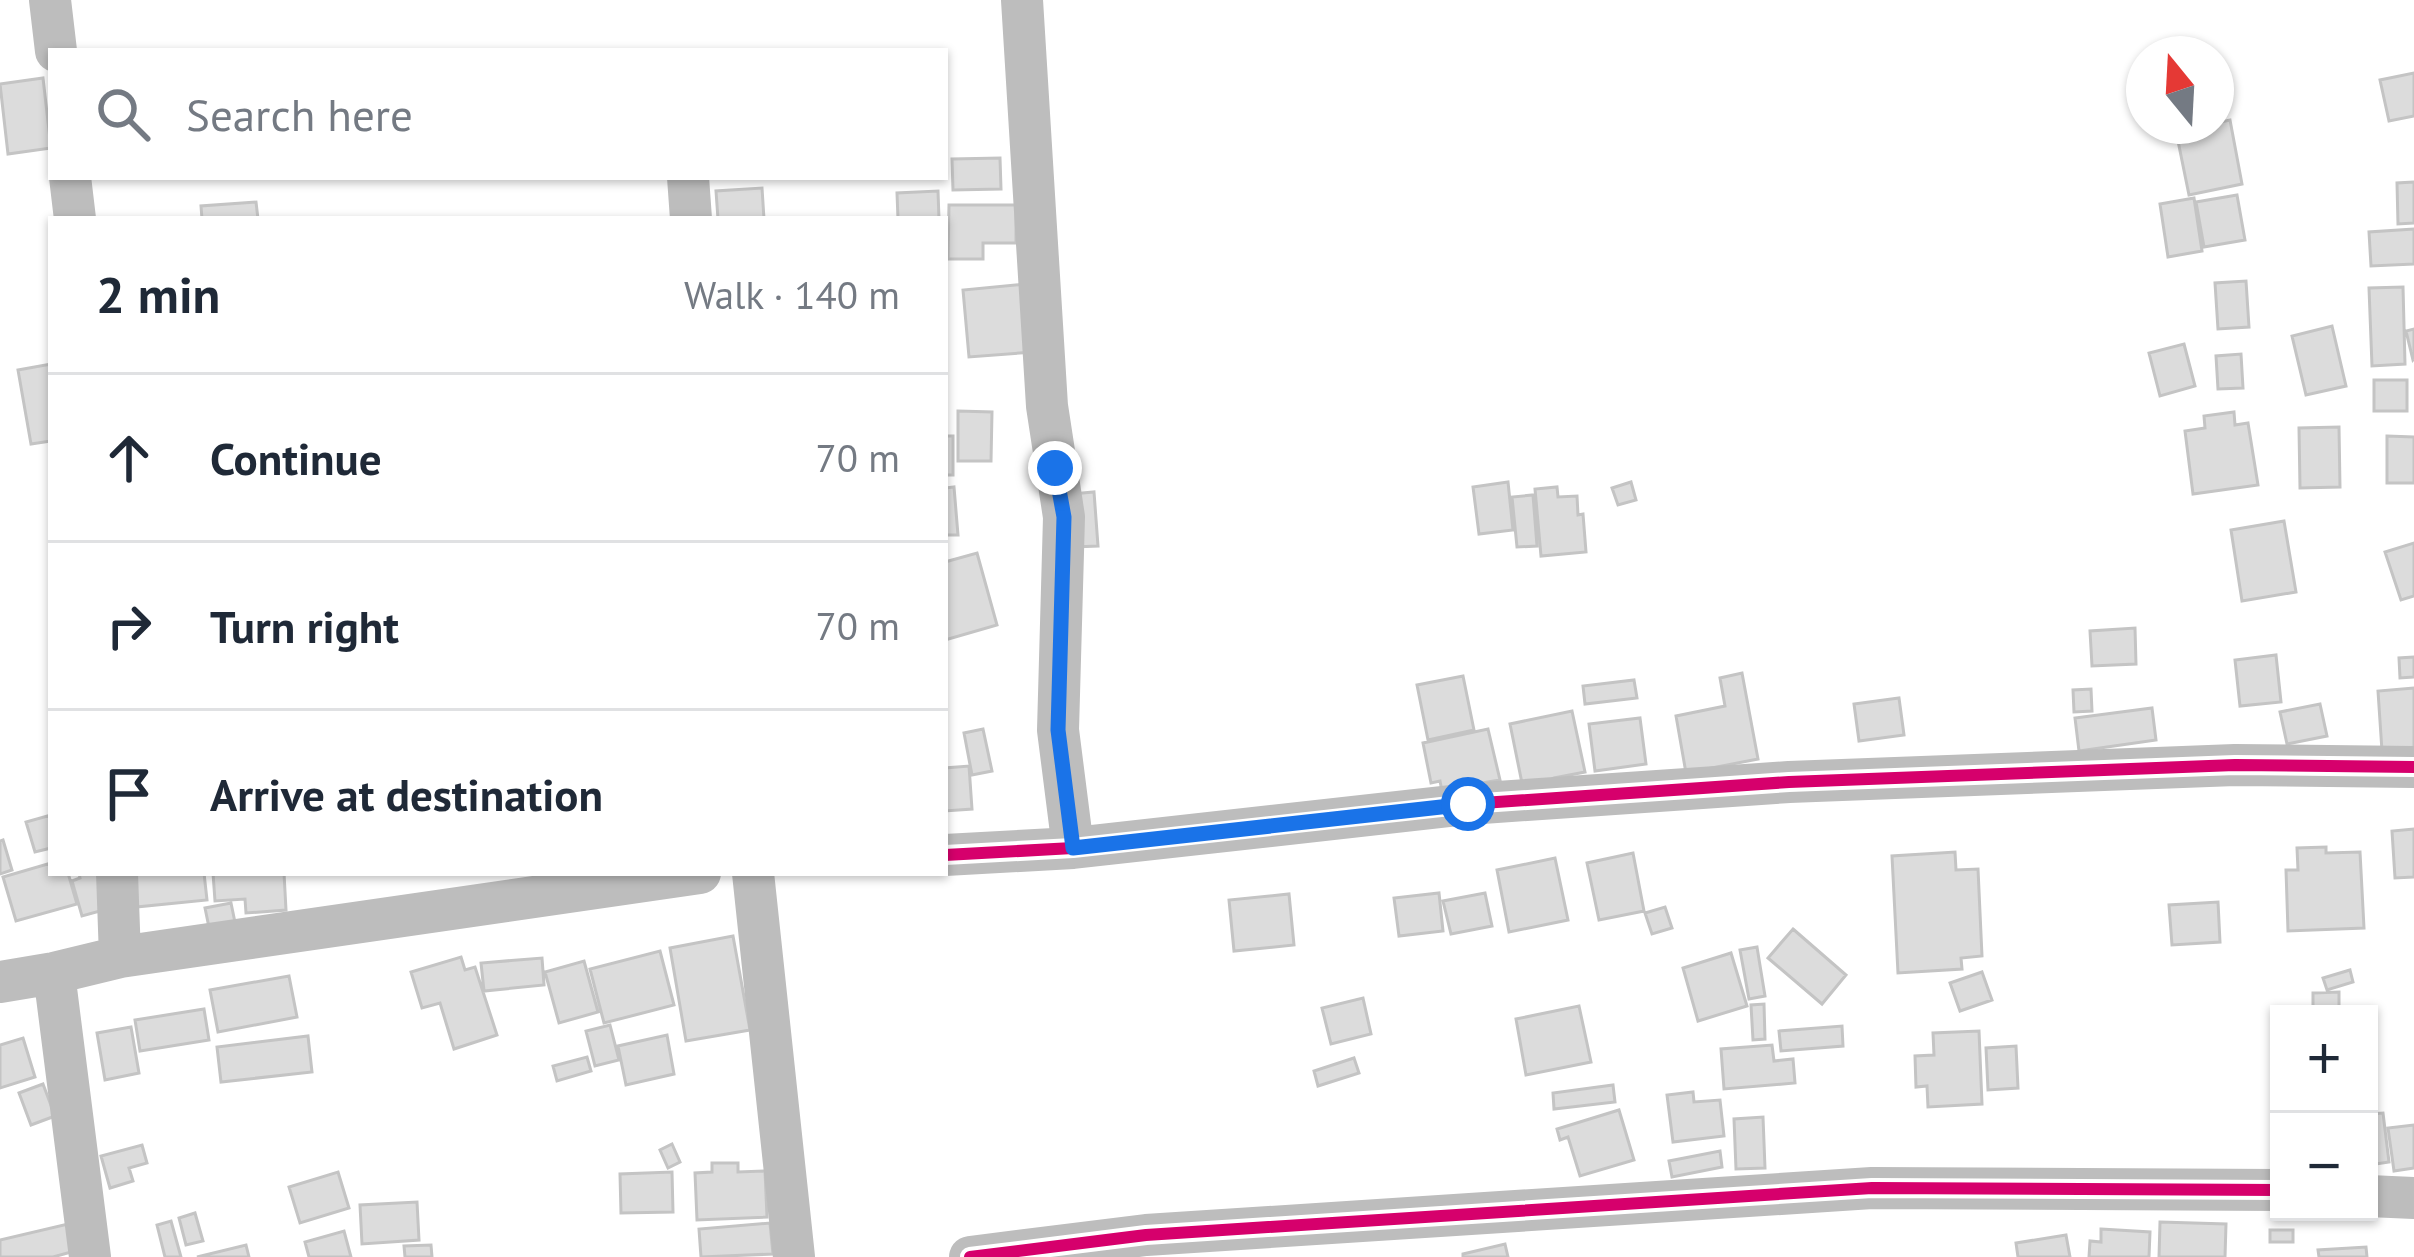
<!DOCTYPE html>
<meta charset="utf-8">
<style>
:root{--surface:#fff;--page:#f6f6f7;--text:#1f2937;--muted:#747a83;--line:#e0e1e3}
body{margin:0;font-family:"PT Sans",sans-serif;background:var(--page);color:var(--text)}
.controls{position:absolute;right:36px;bottom:36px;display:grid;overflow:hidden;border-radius:0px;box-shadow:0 3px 9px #0004}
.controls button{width:108px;height:108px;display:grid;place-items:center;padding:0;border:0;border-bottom:3px solid var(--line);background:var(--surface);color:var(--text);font:60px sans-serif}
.compass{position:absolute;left:2126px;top:36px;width:108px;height:108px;border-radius:50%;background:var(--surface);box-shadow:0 3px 9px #0004;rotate:342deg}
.stop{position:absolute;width:36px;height:36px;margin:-27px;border:9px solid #1a73e8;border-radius:50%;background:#fff}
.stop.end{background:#1a73e8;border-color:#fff;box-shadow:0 3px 12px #0008}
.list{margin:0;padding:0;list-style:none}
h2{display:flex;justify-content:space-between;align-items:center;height:156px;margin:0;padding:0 48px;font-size:51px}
h2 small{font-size:39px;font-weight:400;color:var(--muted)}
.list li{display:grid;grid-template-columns:78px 1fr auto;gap:36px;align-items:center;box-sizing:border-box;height:168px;padding:0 48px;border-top:3px solid var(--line)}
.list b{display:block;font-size:45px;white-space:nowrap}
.list em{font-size:39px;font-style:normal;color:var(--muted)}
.icon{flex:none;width:66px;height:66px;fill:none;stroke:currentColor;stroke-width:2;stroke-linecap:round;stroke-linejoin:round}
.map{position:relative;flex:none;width:2414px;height:1257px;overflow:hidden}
.search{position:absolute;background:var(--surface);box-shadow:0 3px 9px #0004;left:48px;top:48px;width:900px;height:132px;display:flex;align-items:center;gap:30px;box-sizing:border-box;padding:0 42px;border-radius:0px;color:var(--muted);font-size:45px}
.panel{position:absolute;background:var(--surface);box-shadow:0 3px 9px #0004;left:48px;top:216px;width:900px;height:660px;border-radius:0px}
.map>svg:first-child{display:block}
.building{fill:#dcdcdc;stroke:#c4c4c4;stroke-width:3}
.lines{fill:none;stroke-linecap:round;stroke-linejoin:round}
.minor{stroke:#bdbdbd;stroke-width:42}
.cycleway-casing{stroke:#fff;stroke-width:20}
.cycleway{stroke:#d6006c;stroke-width:12}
.route{stroke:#1a73e8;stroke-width:15}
</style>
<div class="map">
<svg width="2414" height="1257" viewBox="0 0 2414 1257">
<rect width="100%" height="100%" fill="#fff"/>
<path class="building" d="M2414,73v43l-25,5 -9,-41z
M43,78l8,70 -43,6 -8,-70z
M2230,120l12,64 -53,11 -13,-64 40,-5v-3z
M1000,158l1,31 -48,1 -1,-31z
M2414,182v41l-16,1 -1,-41z
M762,188l2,31h-46l-2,-28z
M938,191l1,28h-41l-1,-26z
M2237,195l8,45 -41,7 -8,-45z
M2194,198l8,53 -34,6 -8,-53z
M256,202l2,17h-56l-1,-13z
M949,205h67v38h-33v16h-35z
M2414,229v35l-43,2 -2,-34z
M2246,281l3,46 -31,2 -3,-46z
M1027,284l6,68 -64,5 -6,-67z
M2403,287l2,77 -33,2 -3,-78z
M2332,326l14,60 -40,9 -14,-59z
M2414,329v30l-1,1 -7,-29z
M2184,344l11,42 -35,10 -11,-43z
M2241,354l2,34 -25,1 -2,-33z
M51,364v77l-20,3 -13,-74z
M2374,380h33v31h-33z
M958,411l34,1 -1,49h-33z
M2234,412l1,13 13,-2 10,62 -65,9 -8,-63 20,-3 -1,-12z
M2339,427l1,60 -40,1 -1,-60z
M945,436h8v39h-8z
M2387,436l27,1v46h-27z
M1508,482l5,48 -34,4 -6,-47z
M1631,482l5,18 -18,5 -6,-17z
M954,487l4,48h-13v-47z
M1557,487l1,10 19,-1 1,19 5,-1 3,38 -45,4 -6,-67z
M1094,492l4,54 -24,1 -3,-53z
M1533,495l4,51 -20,1 -5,-50z
M2284,521l12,71 -54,9 -11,-71z
M2414,543v53l-13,4 -16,-48z
M977,553l20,72 -52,15v-78z
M2135,628l1,36 -44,2 -2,-35z
M2276,655l5,47 -41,4 -5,-46z
M2414,657v20l-14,1 -1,-20z
M1742,673l16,86 -72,14 -10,-57 49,-10 -5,-28z
M1463,676l11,54 -46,10 -11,-55z
M1634,680l3,18 -52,6 -2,-18z
M2414,688v61l-32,2 -4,-60z
M2091,689l1,22 -18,1 -1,-22z
M1899,698l5,37 -45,6 -5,-37z
M2320,704l7,32 -40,8 -7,-32z
M2152,708l4,32 -77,11 -4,-33z
M1572,711l13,61 -31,6 -30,15 -14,-69z
M1640,718l6,46 -51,7 -6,-47z
M983,729l9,42 -20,4 -8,-42z
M1488,729l12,51 -24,4 -33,12 -3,-15 -9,2 -8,-40z
M969,766l3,43 -27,2v-43z
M51,815v33l-16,4 -9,-30z
M2414,829v48l-19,1 -3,-47z
M3,840l9,30 -12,4v-33z
M2326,847v6l34,-1 4,76 -76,3 -2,-61h12l-1,-22z
M1955,852l1,18 22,-1 4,87 -21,2 1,11 -64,4 -6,-117z
M1633,853l11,58 -45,9 -12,-57z
M1555,858l13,62 -59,12 -12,-62z
M51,863v10h17l9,31 -61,17 -13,-44z
M79,873h22l10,35 -29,8 -10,-35 8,-3z
M123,873h81l3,27 -81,8z
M213,873h71l2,37 -40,3 -1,-14 -30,2z
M1439,893l4,38 -44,5 -5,-38z
M1485,893l7,33 -41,8 -8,-33z
M1289,894l5,51 -60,6 -5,-51z
M2218,902l2,40 -48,3 -3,-40z
M231,903l6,29 -26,5 -6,-29z
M1665,907l7,21 -20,6 -7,-21z
M1793,929l53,46 -24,29 -54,-46z
M733,936l17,94 -64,11 -16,-93z
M1757,947l8,49 -16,3 -9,-49z
M660,951l14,54 -70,18 -14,-54z
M1731,953l16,53 -49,15 -15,-53z
M461,957l4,13 10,-3 22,68 -43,14 -14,-46 -18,5 -11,-36z
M542,958l2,27 -60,6 -3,-28z
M584,961l14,51 -39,11 -14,-51z
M2350,970l3,12 -26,8 -4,-12z
M1982,972l10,28 -32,11 -10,-28z
M289,976l8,41 -79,15 -8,-42z
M2339,992v22h-26v-21z
M1363,998l8,36 -40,10 -9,-36z
M1764,1004l1,35 -12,1 -2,-35z
M1579,1006l12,56 -65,13 -10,-56z
M204,1009l5,31 -69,11 -5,-31z
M610,1025l9,35 -24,6 -9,-35z
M1842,1026l1,20 -62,5 -2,-20z
M131,1027l8,46 -34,7 -8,-47z
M1979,1031l3,73 -54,3 -1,-21 -11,1 -1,-31 19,-1 -1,-22z
M667,1035l7,39 -48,11 -8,-39z
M308,1036l4,36 -91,10 -4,-35z
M23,1038l12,39 -35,11v-43z
M1772,1045l2,16 19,-2 2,24 -71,6 -3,-40z
M2016,1046l2,42 -30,2 -2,-42z
M587,1057l4,14 -34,10 -4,-15z
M1354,1058l5,15 -41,13 -4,-15z
M43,1084l12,32 -24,9 -12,-32z
M1613,1085l2,17 -61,7 -1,-16z
M1693,1092l1,10 26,-2 4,36 -51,6 -6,-47z
M1619,1110l15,50 -54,16 -12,-39 -8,3 -3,-11z
M2383,1113l6,49 -20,3v-51z
M1763,1117l2,51 -29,1 -2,-50z
M2414,1125v43l-20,3 -6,-43z
M672,1144l8,18 -12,6 -8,-18z
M142,1145l5,18 -18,5 4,13 -23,7 -9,-32z
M1720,1151l2,16 -50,10 -3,-16z
M712,1163h26v9l27,-1 2,46 -70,3 -2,-47 17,-1z
M338,1172l11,36 -49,15 -11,-36z
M672,1172l1,40 -52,1 -1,-39z
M417,1202l2,38 -57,4 -2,-39z
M195,1213l8,28 -17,4 -7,-27z
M171,1221l10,36h-16l-8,-32z
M2160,1222l66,2 -1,33h-66z
M770,1223l3,31 -72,3 -2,-28z
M68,1224l7,27 -22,6h-53v-17z
M2101,1229l49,3 -1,25h-60l1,-16 11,1z
M2270,1230h23v12h-23z
M344,1231l7,26h-42l-4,-15z
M2066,1235l4,22h-52l-2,-14z
M1505,1244l3,13h-45v-3z
M246,1245l3,12h-52z
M431,1245l1,12h-27l-1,-11z
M2366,1247l1,10h-48l-1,-7z"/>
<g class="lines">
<path class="minor" d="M50,0l6,51
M1022,0l25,406 17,111 -6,213 15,118
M70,177l5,42
M688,177l3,42
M945,855l128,-7 395,-44 321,-22 446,-17 179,2
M117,873l3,84
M753,873l41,384
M54,973l36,284
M0,982l54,-9 66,-16 580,-84
M2369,1196l45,2
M970,1257l176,-22 726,-47 407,2"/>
<defs>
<path id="cycleway" d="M945,855l128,-7 395,-44 321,-22 446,-17 179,2
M970,1257l176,-22 726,-47 407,2"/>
</defs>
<use href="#cycleway" class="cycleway-casing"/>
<use href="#cycleway" class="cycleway"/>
</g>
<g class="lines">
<path class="route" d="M1055,468l9,49 -6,213 15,118 395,-44"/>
</g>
</svg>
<div class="controls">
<button>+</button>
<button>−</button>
</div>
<svg class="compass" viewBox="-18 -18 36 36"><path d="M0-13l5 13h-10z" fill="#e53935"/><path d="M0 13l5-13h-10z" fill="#747a83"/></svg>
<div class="stop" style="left:1468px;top:804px"></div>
<div class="stop end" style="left:1055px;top:468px"></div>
<div class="search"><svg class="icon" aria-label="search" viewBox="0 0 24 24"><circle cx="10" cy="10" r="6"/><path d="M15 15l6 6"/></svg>Search here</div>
<section class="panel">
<h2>2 min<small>Walk · 140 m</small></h2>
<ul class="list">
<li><svg class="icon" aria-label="ahead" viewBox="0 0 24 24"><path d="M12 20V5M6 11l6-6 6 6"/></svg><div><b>Continue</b></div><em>70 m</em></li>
<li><svg class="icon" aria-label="right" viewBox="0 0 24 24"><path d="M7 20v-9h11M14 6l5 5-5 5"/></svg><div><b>Turn right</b></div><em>70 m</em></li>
<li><svg class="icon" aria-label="arrive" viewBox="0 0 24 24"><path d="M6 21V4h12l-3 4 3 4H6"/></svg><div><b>Arrive at destination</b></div></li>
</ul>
</section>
</div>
